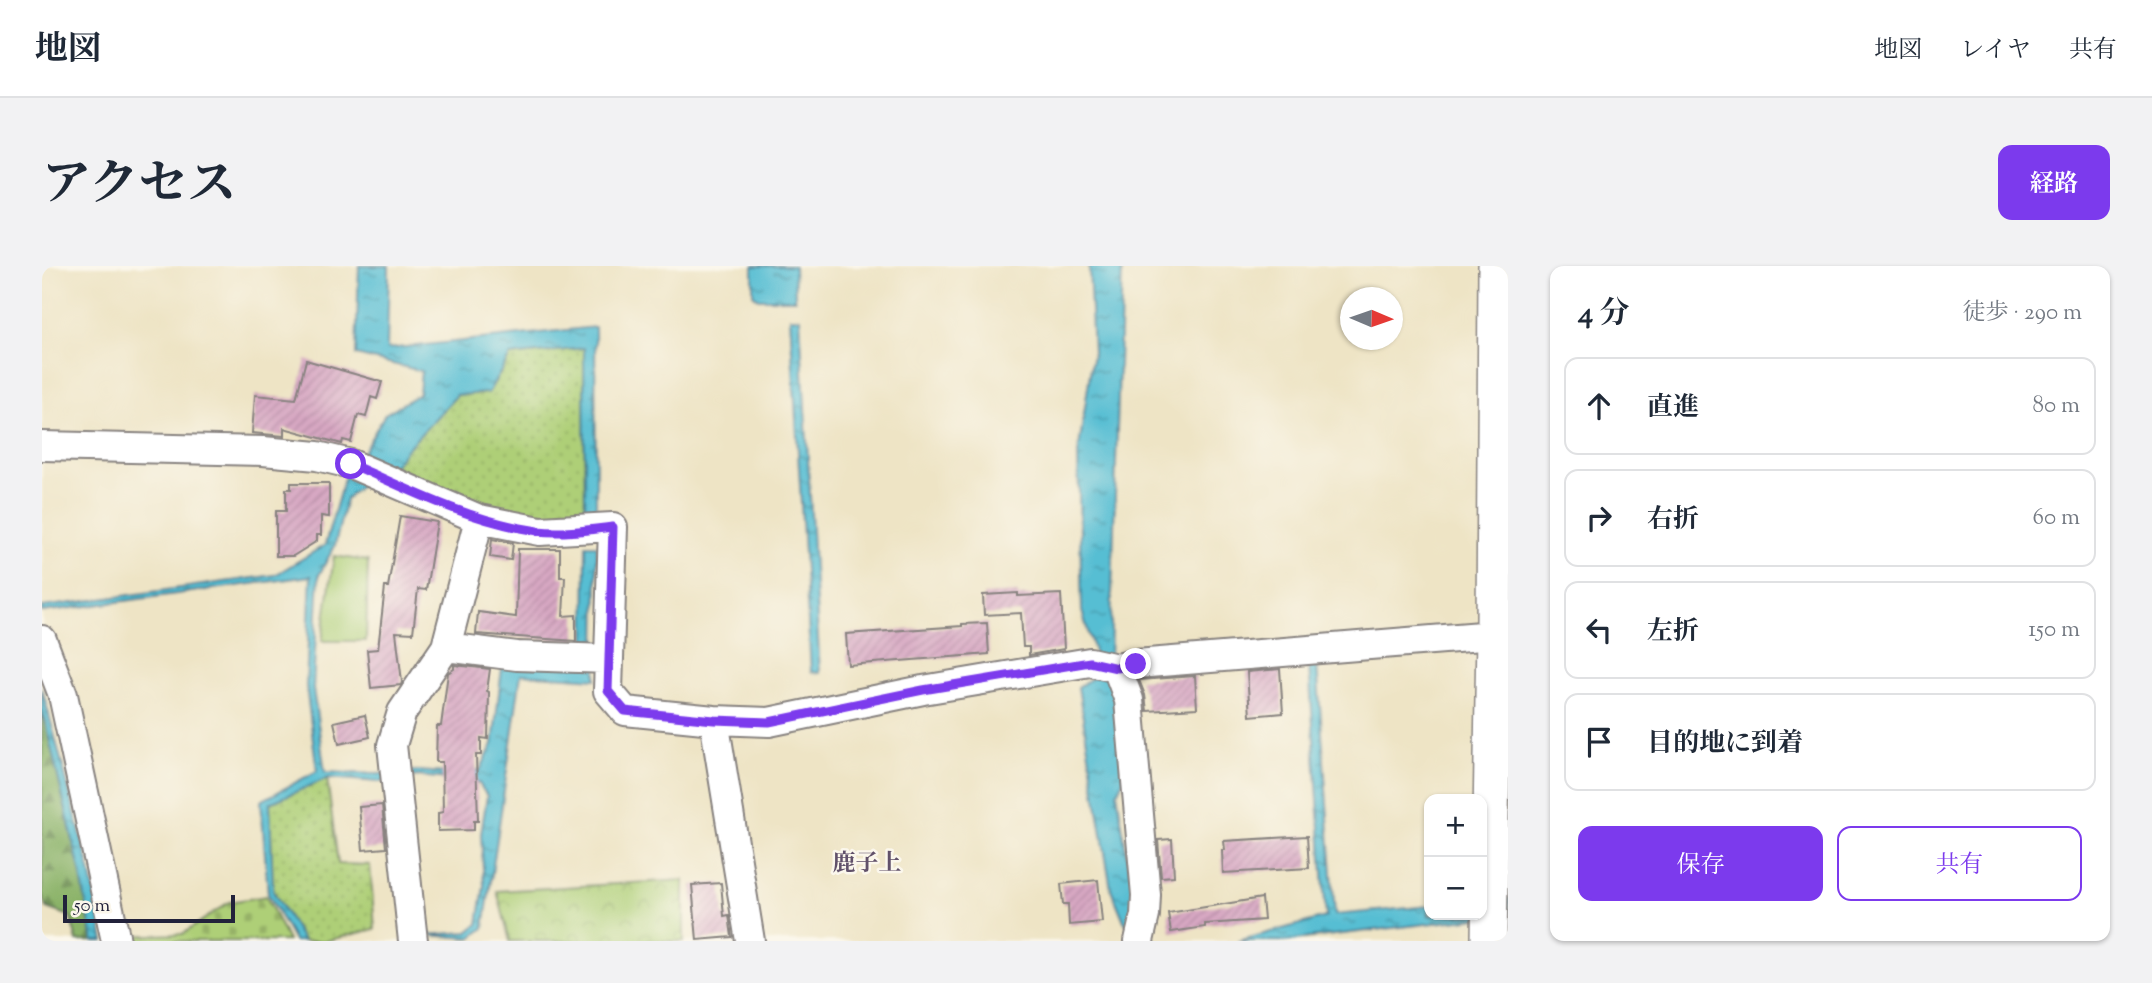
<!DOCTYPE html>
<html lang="ja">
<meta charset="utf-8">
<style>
:root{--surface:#fff;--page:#f2f2f3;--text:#1f2937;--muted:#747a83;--line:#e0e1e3;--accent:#7c3aed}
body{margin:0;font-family:"Sorts Mill Goudy","Noto Serif JP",serif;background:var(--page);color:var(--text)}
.controls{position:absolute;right:21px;bottom:21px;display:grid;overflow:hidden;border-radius:14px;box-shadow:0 2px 5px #0004}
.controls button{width:63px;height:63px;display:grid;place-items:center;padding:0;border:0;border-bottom:2px solid var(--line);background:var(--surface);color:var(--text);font:35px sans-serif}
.compass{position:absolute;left:1298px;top:21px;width:63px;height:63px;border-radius:50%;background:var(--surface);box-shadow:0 2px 5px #0004;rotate:92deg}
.scale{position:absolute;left:21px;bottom:18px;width:172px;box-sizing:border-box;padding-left:7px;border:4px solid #22223b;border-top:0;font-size:19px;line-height:24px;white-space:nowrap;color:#22223b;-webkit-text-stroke:5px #fbf7ec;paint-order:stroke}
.stop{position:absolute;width:21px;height:21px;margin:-16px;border:5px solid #7c3aed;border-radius:50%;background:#fff}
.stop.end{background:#7c3aed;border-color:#fff;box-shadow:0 2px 7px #0008}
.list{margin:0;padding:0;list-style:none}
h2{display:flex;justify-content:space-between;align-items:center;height:91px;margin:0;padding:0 28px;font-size:30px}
h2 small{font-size:23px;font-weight:400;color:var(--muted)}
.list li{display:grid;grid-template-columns:46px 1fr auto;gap:21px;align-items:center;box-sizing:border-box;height:98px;margin:0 14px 14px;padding:0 14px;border:2px solid var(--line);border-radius:14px}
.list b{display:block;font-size:26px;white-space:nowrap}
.list em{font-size:23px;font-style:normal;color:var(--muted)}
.actions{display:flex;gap:14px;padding:21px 28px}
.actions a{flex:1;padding:16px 0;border:2px solid var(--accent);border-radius:14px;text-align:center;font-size:24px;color:var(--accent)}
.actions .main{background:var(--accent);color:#fff}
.icon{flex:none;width:38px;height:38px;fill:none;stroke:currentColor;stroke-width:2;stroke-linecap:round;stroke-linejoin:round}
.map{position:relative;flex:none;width:1466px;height:675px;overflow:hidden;border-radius:14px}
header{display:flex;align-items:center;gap:42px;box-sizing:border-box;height:98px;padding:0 35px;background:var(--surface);border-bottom:2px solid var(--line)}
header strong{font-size:33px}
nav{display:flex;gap:38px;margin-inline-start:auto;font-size:24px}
.intro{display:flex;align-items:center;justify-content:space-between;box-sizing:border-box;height:168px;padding:0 42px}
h1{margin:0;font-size:49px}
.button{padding:18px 32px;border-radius:14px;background:var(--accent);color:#fff;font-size:24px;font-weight:700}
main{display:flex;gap:42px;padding:0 42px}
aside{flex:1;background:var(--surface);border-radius:14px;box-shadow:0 2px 5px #0004}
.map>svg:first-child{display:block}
.grass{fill:url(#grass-dots);stroke:#687859;stroke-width:2}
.forest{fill:url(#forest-firs);stroke:#566a52;stroke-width:2}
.cemetery{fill:url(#cemetery-stones);stroke:#687859;stroke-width:2}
.park{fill:url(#park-crowns);stroke:#687859;stroke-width:2}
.garden{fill:#aecf77;stroke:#687859;stroke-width:2}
.water{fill:url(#water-ripples);stroke:#3c7087;stroke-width:2}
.building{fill:url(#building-hatch)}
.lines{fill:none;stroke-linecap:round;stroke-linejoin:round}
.minor-casing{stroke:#888380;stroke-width:32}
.tertiary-casing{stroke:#888380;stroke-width:38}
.minor{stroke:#fff;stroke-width:28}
.tertiary{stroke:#fff;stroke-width:35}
.route{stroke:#7c3aed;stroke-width:9}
.labels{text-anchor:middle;stroke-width:5;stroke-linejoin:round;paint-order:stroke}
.neighbourhood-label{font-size:23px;font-weight:bold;fill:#61516a;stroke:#fbf7ec}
</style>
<header>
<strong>地図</strong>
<nav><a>地図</a><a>レイヤ</a><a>共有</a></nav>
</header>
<div class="intro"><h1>アクセス</h1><a class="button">経路</a></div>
<main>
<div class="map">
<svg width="1466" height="675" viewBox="0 0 1466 675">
<defs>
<pattern id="grass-dots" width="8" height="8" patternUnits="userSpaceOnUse" patternTransform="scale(1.75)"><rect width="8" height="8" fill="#aecf77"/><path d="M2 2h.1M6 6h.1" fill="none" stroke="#95b168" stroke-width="1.8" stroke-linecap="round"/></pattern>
<pattern id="forest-firs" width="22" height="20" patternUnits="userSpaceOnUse" patternTransform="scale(1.75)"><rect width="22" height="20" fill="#8ab268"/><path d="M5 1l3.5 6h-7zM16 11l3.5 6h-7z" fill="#709057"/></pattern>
<pattern id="cemetery-stones" width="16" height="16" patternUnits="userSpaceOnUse" patternTransform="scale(1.75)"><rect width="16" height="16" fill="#aecf77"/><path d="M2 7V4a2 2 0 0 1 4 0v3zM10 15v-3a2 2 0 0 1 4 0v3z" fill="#95b168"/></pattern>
<pattern id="park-crowns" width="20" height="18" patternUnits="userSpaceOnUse" patternTransform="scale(1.75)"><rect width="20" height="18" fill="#aecf77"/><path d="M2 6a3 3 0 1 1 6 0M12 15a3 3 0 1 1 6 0" fill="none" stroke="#95b168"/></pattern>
<pattern id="water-ripples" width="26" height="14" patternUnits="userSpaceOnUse" patternTransform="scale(1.75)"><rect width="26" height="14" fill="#56bed3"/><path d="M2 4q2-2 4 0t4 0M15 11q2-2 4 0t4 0" fill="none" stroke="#479aac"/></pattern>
<pattern id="building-hatch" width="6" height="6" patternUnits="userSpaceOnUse" patternTransform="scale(1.75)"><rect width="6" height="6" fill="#d7a7c2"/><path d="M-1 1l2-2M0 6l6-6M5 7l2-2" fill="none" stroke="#b88fa8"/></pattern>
</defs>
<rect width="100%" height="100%" fill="#fbf7ec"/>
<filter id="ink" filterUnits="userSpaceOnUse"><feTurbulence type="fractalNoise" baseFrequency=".0143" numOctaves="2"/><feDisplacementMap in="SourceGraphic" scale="14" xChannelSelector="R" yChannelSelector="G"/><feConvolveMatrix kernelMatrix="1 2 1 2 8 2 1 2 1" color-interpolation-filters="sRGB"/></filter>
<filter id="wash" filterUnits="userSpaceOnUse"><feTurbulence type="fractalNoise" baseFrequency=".00686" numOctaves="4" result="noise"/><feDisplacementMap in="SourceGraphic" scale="28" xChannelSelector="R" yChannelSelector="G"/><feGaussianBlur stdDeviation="1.57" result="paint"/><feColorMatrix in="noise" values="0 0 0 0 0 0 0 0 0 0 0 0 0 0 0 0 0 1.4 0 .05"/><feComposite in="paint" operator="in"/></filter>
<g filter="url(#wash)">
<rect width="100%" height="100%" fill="#eee4c5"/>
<path class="grass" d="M542,82l1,175 -99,-10 -92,-47 11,-15 52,-56 31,-2 22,-37z
M285,512l11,86 32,1 5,64 -50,12h-22l-30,-50 -3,-88z"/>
<path class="forest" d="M0,443l38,161 13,71h-16l-7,-25 -23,-8 -5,-14z"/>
<path class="cemetery" d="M224,630l22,45h-166v-5l61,-2 46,-32z"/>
<path class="park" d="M642,614v61h-174l-13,-50z"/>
<path class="garden" d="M292,290l34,5 -2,80h-44z"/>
<path class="water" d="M317,0h30l-2,83 208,-22 1,181 -11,2 -1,-162 -74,8 -22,37 -31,2 -52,56 -11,15 -31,17 -17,16 -11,46 -16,30 -6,114 12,83 53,2 40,-3 43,3 19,-4 13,-26 10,-85 82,5 1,-119h11l-1,134 -75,-5 -37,254 -13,10 -46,-3 43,-3 10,-8 6,-38 -3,-52 6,-38 -9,-14 -60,-6 -39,6 -51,-4 -58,25 3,88 30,50h-9l-26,-47 -7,-93 56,-30 -11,-85 5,-110 -269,36v-5l233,-32 50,-30 19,-67 18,-24 23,-40 34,-20 2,-23 -65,-16z
M711,0h41l1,33h-36l-6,-5z
M1047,0h33l-12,392 14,121 -7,13 11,72 6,20 1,29 20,28h-16l-15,-20 -13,-32 -33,-202 14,-9 2,-26 -12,-41 -4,-157 15,-101z
M748,51l10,1 20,355 -9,-1z
M1275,398l18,251 94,-9v9h53v-14l26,-3v16l-223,27h-47l88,-24 -17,-250z
M0,422l48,182 14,71h-11l-13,-71 -38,-161z"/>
<g id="blocks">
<path class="building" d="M264,94l76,22 -5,17 -6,-2 -5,20 -8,-2 -7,27 -8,-2 -1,4 -58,-16v8l-32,-3 3,-38 41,4z
M249,217h38v34l-8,-1v19h-4v6l-24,15h-17v-45h10v-22h5z
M358,250l37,6 -11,68 -8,-1 -5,44 -17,-1 6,50 -1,3 -30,3 -4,-38 11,-1 7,-62h3z
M450,273l21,4 -2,17 -21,-3z
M476,283h42v28h5l-2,39 13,-1v26l-100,-7 2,-22 38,5z
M976,327v3l43,-2 3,55 -35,6v-8h-6l-2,-34 -37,2 -1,-20z
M945,357l2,31 -141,11 -2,-31 116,-8v-2z
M412,399l36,4 -3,22 2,1 -1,47 -7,-1v17h-5l2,66h-4v9l-36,1v-18l5,-1 -1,-50h-6l1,-36h4l7,-53 6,-4z
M1238,403l3,44 -33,3 -3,-44z
M1153,410l2,32 -50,3 -2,-16 -6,-15z
M323,449l5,22 -31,7 -5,-22z
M340,539l4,43 -23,2 -4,-43z
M1265,570l2,32 -86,5 -1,-23h3l-1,-9z
M1130,573l2,37 -13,1 -3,-37z
M1056,614l4,42 -33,3 -1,-21h-5l-2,-20z
M679,617l3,33 5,-1 3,22 -35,3 -5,-55z
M1220,632l2,22 -59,4v3l-34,5 -3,-19z"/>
</g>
</g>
<g filter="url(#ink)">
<use href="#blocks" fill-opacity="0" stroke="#888380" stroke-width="2"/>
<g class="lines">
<defs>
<path id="minor" d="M0,180l221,5 54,5 34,8 128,55 61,12 73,-4 -5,164 17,20 89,9 36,221
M0,374l21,55 53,246
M404,381l71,9 92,3
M1075,402l12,32 17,195 -1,20 -6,26
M672,454l55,2 154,-32 167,-28 27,6 19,-4 358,-29
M371,675l-21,-196 10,-33 44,-65 33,-128"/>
<path id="tertiary" d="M1447,675l5,-306 2,-369"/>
</defs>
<use href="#minor" class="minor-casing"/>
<use href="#tertiary" class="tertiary-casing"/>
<use href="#minor" class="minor"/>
<use href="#tertiary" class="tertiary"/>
</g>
</g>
<g class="lines" filter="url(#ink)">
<path class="route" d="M309,198c60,27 121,58 187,67 24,3 51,-1 75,-4l-5,164 17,20 89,9 55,2 154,-32 167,-28 27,6 19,-4"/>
</g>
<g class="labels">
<g class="neighbourhood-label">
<text x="825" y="604">鹿子上</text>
</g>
</g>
</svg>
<div class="controls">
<button>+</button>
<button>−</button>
</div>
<svg class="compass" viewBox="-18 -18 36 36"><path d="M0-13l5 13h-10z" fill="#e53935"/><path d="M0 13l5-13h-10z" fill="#747a83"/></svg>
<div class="scale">50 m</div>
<div class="stop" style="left:309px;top:198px"></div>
<div class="stop end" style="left:1094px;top:398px"></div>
</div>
<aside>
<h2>4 分<small>徒歩 · 290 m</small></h2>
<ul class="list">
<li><svg class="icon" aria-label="ahead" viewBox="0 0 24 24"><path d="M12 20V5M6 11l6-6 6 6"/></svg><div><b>直進</b></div><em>80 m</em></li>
<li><svg class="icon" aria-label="right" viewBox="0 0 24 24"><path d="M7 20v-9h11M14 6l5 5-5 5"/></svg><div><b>右折</b></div><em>60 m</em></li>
<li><svg class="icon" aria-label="left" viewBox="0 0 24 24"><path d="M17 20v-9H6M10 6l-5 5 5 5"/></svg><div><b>左折</b></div><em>150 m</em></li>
<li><svg class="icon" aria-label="arrive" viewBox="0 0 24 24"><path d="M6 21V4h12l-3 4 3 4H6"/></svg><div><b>目的地に到着</b></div></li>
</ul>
<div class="actions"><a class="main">保存</a><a>共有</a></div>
</aside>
</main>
